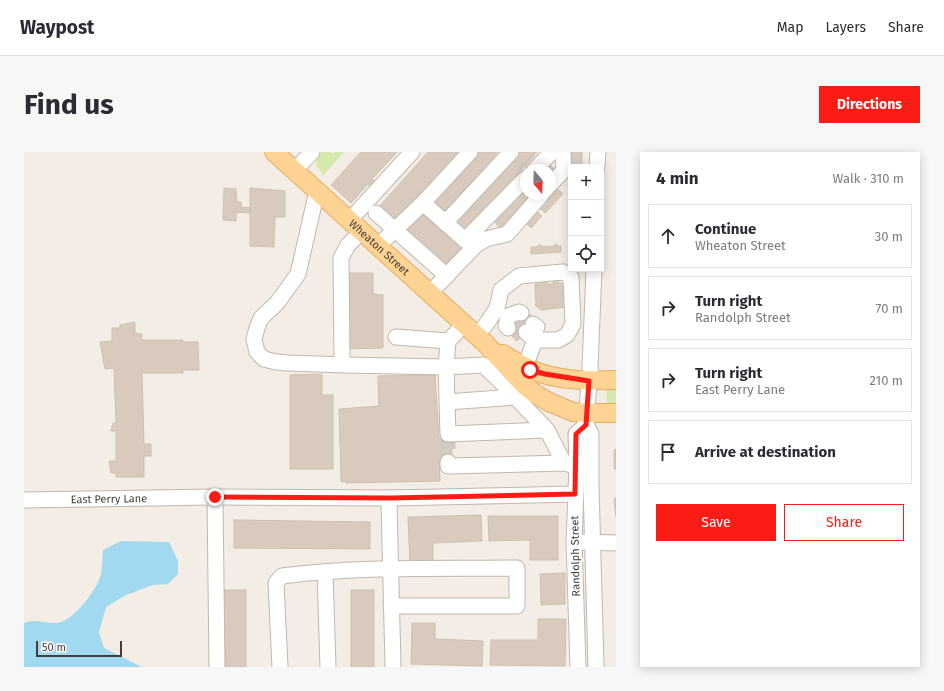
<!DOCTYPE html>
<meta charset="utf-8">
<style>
:root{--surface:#fff;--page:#f7f7f7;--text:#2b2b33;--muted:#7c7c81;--line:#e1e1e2;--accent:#fb1c15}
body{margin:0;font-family:"Fira Sans",sans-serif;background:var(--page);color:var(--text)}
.controls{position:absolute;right:12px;top:12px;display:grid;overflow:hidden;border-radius:0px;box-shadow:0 2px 10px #0003}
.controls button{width:36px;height:36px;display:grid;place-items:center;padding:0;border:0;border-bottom:1px solid var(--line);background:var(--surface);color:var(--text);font:20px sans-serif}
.compass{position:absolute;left:496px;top:12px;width:36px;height:36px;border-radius:50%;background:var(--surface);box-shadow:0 2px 10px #0003;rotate:161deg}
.scale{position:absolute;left:12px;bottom:10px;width:86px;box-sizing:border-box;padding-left:4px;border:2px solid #463d35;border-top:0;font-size:11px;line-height:14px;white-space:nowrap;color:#463d35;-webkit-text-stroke:3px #fff;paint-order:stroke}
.stop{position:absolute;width:12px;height:12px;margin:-9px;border:3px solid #fb1c15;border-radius:50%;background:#fff}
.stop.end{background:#fb1c15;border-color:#fff;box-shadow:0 1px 4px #0008}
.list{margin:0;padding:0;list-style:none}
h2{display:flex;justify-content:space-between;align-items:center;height:52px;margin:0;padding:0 16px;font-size:17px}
h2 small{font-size:13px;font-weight:400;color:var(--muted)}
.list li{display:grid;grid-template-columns:26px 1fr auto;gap:12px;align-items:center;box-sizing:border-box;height:64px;margin:0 8px 8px;padding:0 8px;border:1px solid var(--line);border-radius:0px}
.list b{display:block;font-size:15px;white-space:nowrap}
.list p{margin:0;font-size:13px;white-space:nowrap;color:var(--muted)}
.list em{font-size:13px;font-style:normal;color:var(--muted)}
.actions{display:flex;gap:8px;padding:12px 16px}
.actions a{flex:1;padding:9px 0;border:1px solid var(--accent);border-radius:0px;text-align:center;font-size:14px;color:var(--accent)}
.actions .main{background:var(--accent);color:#fff}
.icon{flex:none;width:22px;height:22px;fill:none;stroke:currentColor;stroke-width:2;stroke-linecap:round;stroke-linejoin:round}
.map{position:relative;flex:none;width:592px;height:515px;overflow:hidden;border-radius:0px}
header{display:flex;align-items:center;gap:24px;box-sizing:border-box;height:56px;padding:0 20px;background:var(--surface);border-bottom:1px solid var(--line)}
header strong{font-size:19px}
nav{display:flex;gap:22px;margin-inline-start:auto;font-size:14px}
.intro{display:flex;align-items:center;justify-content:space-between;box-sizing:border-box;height:96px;padding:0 24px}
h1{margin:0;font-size:28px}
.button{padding:10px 18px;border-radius:0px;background:var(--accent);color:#fff;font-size:14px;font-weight:700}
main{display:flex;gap:24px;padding:0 24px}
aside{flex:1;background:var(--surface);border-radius:0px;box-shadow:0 2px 10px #0003}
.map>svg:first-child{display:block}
.green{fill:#d5e8ae}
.water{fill:#a1d9f0}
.building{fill:#d8cbbe;stroke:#cfbfae}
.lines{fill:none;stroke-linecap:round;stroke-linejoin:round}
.minor-tunnel{stroke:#d0cac3;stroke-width:15;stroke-dasharray:15 8;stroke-linecap:butt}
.minor-casing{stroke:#c1b7ab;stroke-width:17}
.major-casing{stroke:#e4ae63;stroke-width:20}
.minor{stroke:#fff;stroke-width:15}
.major{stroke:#ffd393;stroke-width:18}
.route{stroke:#fb1c15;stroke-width:5}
.labels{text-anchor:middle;stroke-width:4;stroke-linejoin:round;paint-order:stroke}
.street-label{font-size:11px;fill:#463d35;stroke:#fff}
</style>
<header>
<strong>Waypost</strong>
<nav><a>Map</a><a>Layers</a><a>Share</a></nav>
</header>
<div class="intro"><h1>Find us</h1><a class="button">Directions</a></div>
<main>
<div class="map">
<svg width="592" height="515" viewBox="0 0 592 515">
<rect width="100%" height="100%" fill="#f3ede6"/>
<path class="green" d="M298,0h9l2,2 2,-2h9l-21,24 -4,-8 -3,-1 1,-8z
M582,235h10v20h-9z"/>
<path class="water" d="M97,389l48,1 9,19v13l-10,10 -15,1 -27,10 -20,12 -7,25 5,16 38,19h-118v-44c14,-5 20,1 33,0 16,-2 36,-29 42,-43 4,-8 3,-21 4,-30z"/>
<path class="building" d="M337,0h36l-25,27 2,2 -4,5 -2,-2 -17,19 -20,-18z
M404,0h32l-65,72 -17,-16z
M453,0h21l-53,59 -12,-11z
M491,0h22l-72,79 -12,-11z
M547,0h11v15h-10z
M522,9l8,8 -4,4v-3h-12z
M502,32v10h5l-31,34 -7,-8z
M530,34l9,8 -18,19 -9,-8 10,-11h4v-4z
M200,36l12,1 1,13h4l1,6 8,-1v6l-14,-1v9l-13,-1z
M226,36l35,3v26h-10l-1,30 -24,-1z
M510,57l8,7 -11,12 -8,-8z
M398,61l39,36 -15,17 -40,-35z
M531,92h2v2h4v6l-30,2v-7h7v-2h3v2l14,-1z
M323,121h26v21l10,1v53l-36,1z
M529,127h5v4h4l1,20h3v4l-25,3 -6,-5 1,-1 -1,-20h6v-4h6v4h6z
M500,158l12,10 -19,21 -11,-10z
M111,170v11l7,1v6h41v2h15l1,28h-16v3h-41l2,71h7v12h-7v21h-28v-4h-5l-2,-12h7v-30h-5l2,-8h3l-2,-55 -9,1 -5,-27 12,-1v-13h8v-3z
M298,222v21h11v74h-43v-94z
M411,223l4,63 12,-1 1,22 -13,1 1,21 -94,2v-2l-3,1 -2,-1 -2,-72 40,-3 -1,-30z
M592,297v20h-2v-19z
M592,346v19l-2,-18z
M457,363l1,26 -49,2v20l-23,1 -2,-47z
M464,364h70v44h-28v-20l-41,1z
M210,368l136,2v27l-136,-1z
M541,421v31l-24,1 -1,-31z
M200,438h22v77h-22z
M327,438h23v77h-23z
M514,467h28l-1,47 -75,-1 1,-25h47z
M388,471h23v16l48,2 -1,25 -71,-2z"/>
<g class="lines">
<path class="minor-tunnel" d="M490,169l12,11
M424,282v28"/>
<defs>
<g id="minor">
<path d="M573,15l1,-15"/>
<path d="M510,18l18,-18"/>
<path d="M270,19l18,-19"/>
<path d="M526,33l14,-15 -1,-18"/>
<path d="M293,39l-19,83 -21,29 -16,15 -4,10 -3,11 3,13 7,7 12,3 12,1 58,2"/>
<path d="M399,51l47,-51"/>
<path d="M352,61l71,63"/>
<path d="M325,69l63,-69"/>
<path d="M421,71l66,-71"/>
<path d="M337,80l-13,13 -7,13 1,101 4,6 100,2 37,-2 16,15 48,50 17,33"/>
<path d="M441,88l61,-62"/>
<path d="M452,93l10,-6 21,-5 35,-40"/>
<path d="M354,94l45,-43 42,37 11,5 -46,48"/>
<path d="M570,117l-4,98 1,11 -2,3 -3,44 5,9v51l5,182"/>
<path d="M439,171l-7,10 -8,8 -2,26 2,67 99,-4"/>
<path d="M484,176l-2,-2 2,-10 11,-4 2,1"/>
<path d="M502,180l5,5 6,-10 -4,-3"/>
<path d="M451,183l10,-9 12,-18 4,-18 18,-14 44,-4 8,5 2,47 -6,11 -9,5h-23l-10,27"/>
<path d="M372,185l52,4"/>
<path d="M423,250l68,-5"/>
<path d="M424,310v4l116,-3 8,2"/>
<path d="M191,345l2,170"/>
<path d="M366,346l-1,3 4,166"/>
<path id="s1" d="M0,348l191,-3 175,1 185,-4"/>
<path d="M559,390l33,1"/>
<path d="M301,420l3,95"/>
<path d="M256,515l-4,-84 6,-7c77,-10 157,-7 235,-8v38h-126"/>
<path d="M554,515l-4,-125 3,-76 -1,-32 10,-9"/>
</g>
<g id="major">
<path id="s2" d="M250,0l211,191 39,42 13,10 12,7 24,10 20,1h23"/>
<path d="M479,202c8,5 18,11 27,15 26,12 58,12 86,11"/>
</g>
</defs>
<use href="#minor" class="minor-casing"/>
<use href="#major" class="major-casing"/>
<use href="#minor" class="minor"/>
<use href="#major" class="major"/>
</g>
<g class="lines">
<path class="route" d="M191,345l175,1 185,-4 1,-60 10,-9 3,-44 -44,-7 -15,-4"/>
</g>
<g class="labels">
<g class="street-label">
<text dy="4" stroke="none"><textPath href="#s2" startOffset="142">Wheaton Street</textPath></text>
<text dy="4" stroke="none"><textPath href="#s1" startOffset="85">East Perry Lane</textPath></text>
<text transform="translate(551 404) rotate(-91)" y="4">Randolph Street</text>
</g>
</g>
</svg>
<div class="controls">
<button>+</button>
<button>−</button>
<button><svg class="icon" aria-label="locate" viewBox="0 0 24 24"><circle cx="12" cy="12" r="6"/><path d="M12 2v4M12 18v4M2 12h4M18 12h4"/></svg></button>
</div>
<svg class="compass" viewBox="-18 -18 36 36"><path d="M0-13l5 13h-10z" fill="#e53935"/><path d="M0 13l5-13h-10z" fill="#7c7c81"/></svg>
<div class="scale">50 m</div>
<div class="stop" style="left:506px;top:218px"></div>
<div class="stop end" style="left:191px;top:345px"></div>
</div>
<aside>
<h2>4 min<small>Walk · 310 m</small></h2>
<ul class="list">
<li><svg class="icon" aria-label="ahead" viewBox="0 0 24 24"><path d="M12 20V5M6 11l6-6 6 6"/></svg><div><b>Continue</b><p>Wheaton Street</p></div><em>30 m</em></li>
<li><svg class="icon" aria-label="right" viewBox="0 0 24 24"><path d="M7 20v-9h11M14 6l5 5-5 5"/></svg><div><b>Turn right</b><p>Randolph Street</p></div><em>70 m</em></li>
<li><svg class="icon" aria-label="right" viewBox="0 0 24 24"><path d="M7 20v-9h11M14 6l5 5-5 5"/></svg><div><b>Turn right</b><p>East Perry Lane</p></div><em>210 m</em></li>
<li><svg class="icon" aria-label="arrive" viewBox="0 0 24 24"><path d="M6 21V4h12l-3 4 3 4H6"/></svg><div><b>Arrive at destination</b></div></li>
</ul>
<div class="actions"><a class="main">Save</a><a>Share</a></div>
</aside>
</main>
